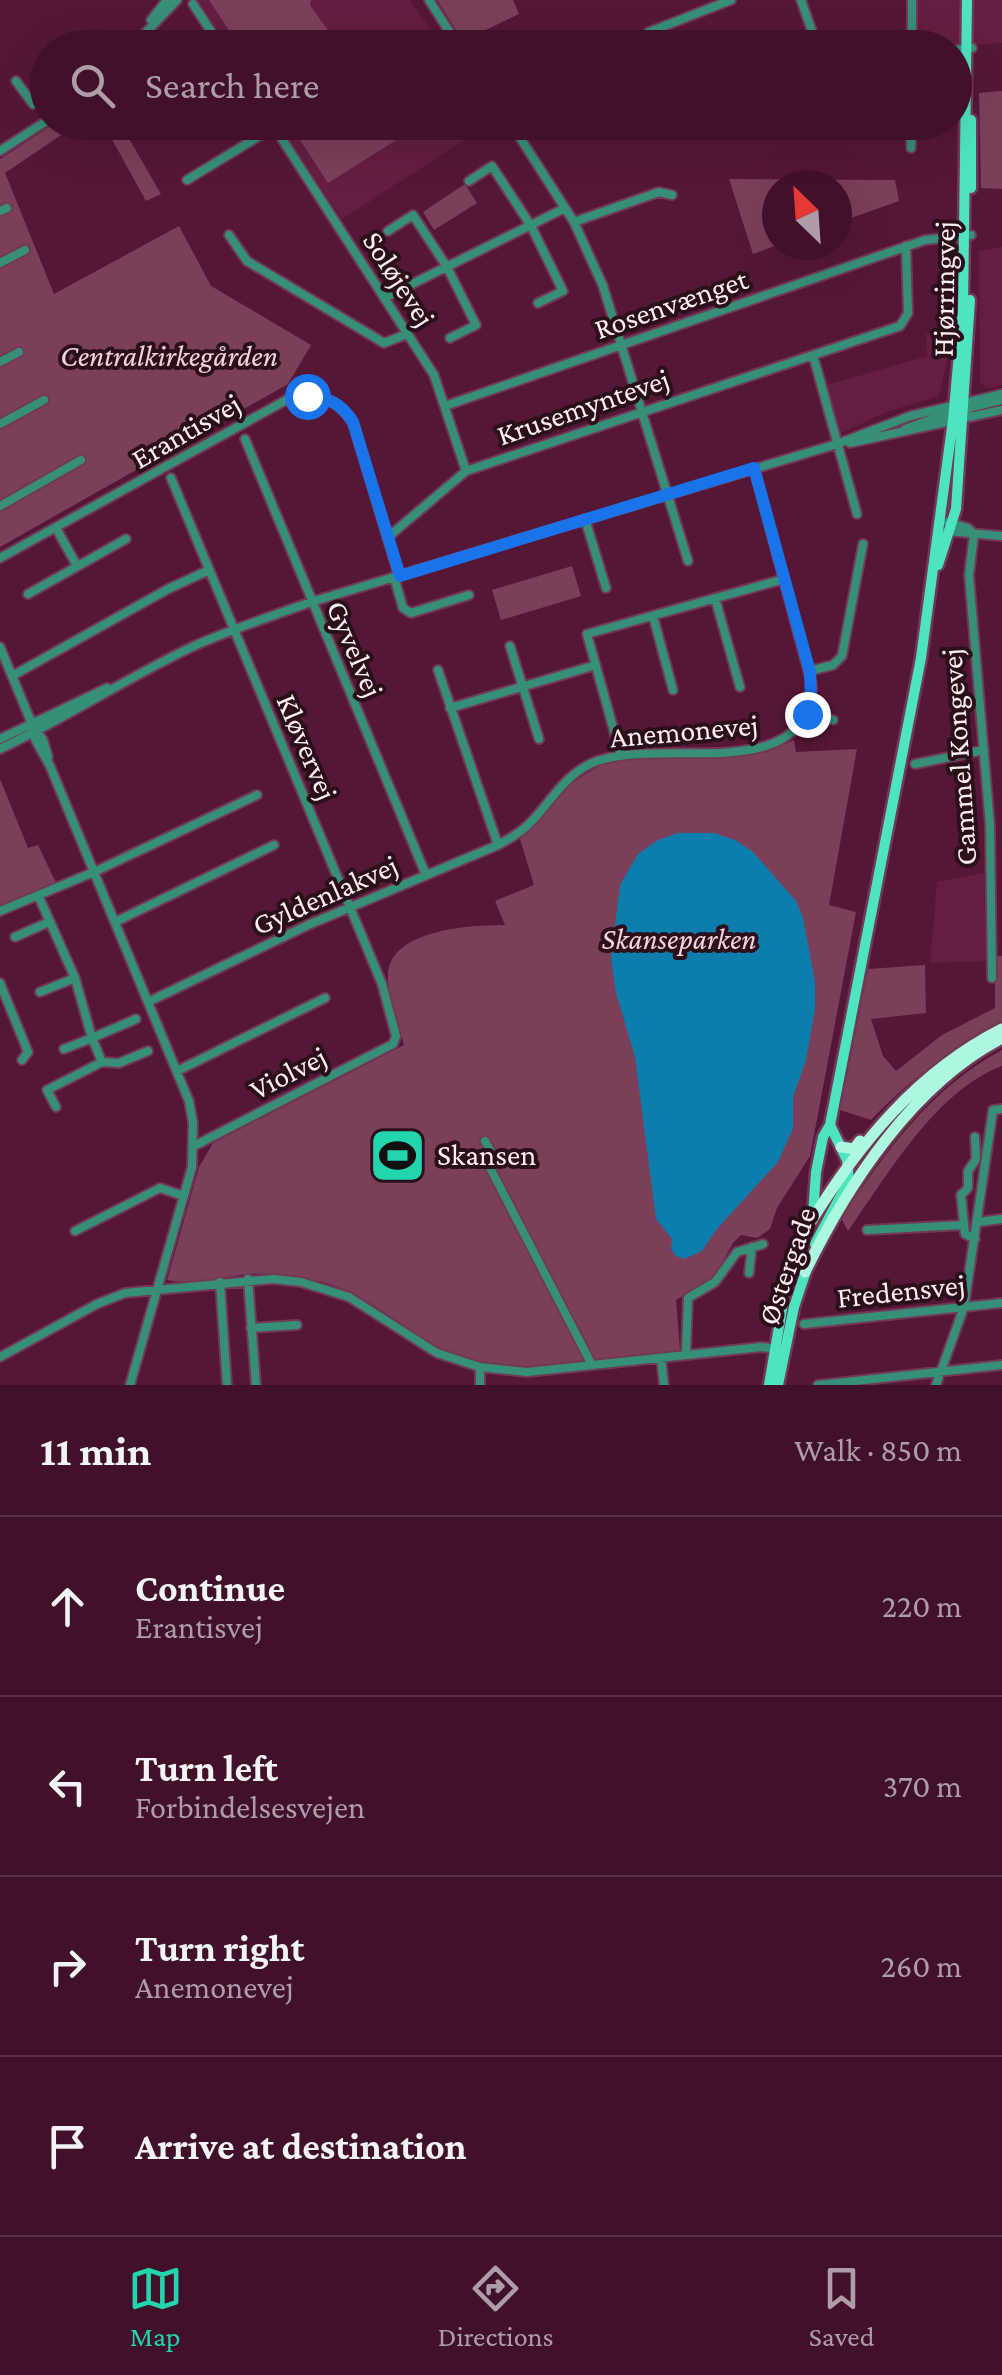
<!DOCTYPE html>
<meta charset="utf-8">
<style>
:root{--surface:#401128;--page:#4b1f34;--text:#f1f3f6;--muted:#ae9da8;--line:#593145;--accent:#22d5af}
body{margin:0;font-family:"Crimson Pro",serif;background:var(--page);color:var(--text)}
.compass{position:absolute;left:762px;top:170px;width:90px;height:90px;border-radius:50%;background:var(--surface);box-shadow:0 10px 40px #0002;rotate:335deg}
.stop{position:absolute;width:30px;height:30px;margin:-22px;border:8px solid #1a73e8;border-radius:50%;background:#fff}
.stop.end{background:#1a73e8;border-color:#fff;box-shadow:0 2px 10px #0008}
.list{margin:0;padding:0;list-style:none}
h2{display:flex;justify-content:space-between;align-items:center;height:130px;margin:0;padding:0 40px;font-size:42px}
h2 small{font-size:32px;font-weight:400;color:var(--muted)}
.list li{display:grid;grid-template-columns:65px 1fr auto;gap:30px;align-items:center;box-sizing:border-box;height:180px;padding:0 40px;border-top:2px solid var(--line)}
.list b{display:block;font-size:38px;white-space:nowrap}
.list p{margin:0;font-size:32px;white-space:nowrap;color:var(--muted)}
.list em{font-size:32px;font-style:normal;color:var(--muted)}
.icon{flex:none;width:55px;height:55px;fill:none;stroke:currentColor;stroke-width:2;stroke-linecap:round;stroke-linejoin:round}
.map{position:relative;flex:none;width:1002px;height:1385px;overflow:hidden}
.search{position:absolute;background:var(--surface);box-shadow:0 10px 40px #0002;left:30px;right:30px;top:30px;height:110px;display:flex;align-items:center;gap:25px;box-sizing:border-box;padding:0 35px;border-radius:55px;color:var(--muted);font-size:38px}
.sheet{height:850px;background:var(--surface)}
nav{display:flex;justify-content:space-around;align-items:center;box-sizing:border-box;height:140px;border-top:2px solid var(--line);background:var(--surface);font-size:28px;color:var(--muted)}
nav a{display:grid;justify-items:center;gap:5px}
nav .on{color:var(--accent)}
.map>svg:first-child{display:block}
.built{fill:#641e41}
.green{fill:#7c3f5a}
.water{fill:#0d7eab}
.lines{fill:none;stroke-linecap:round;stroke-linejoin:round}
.minor-casing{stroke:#713954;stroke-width:12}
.major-casing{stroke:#713954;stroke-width:15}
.highway-casing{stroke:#713954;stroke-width:16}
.minor{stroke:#388f78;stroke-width:8}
.major{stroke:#4ee4bf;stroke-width:10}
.highway{stroke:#acf7e0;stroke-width:11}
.route{stroke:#1a73e8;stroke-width:12}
.labels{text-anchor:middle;stroke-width:8;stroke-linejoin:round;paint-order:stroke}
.street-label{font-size:30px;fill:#feeef4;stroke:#2b101c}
.park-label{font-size:30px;font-style:italic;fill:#f1d4df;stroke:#2b101c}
.poi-label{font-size:30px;fill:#feeef4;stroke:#2b101c;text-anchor:start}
</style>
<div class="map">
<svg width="1002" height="1385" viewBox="0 0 1002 1385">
<rect width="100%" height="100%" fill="#561736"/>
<path class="built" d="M197,0h212l35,47h-215z
M907,0h95v43l-96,5z
M278,123h213l-149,96z
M1002,247v138l-15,3 -7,-6 -1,-131z
M943,331l10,5 -14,60 -50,15 -50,23 -12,-49 100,-29 -1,-22z
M984,873l2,88 -56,2 7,-81z"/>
<path class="green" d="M209,0h102l-1,5 30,42h-100z
M437,0h76l6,14 -56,27z
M1002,91v98l-21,-1 -2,-95z
M55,123h24l-74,50 49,121 125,-68 32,60 100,59 -23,39 -288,163v-388z
M103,123h17l41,71 -15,7z
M289,123h101l8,16 -70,44z
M729,179l166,1 4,21 -62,22v-38h-60v60l-24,9z
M465,184l12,19 -43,27 -11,-18z
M572,566l9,30 -80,24 -9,-30z
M794,740l2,12 61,-3 -28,156 27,7 -46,244 -33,52 -7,21 -13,9 -16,-3 -8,8 -19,35 -38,22 4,51c-70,8 -170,30 -235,-1 -44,-21 -78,-58 -127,-69 -22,-5 -45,-8 -68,-7 -25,2 -59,12 -83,6l32,-113 14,-24 191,-98c-5,-21 -16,-46 -16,-68 -1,-48 84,-52 117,-52l-10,-24 39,-16 -14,-46c29,-33 52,-66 97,-79l147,-7z
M0,779l28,69 10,-3 18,38 -56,23z
M995,956h7v67c-51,24 -92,57 -131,97l-31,-10 28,-141 57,-4 1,48 -55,6 12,37 13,15 46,-36 53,-27z
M1002,1050v16c-67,25 -114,109 -154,165l-7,-13c45,-66 88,-129 161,-168z"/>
<path class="water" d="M678,833h36l21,7 18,12 43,49 7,17 12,64v27l-9,51 -13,37v31l-15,34 -62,68 -14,21 -18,8 -8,-3 -5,-7 1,-10 -16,-20 -21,-162 -19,-64 -5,-35 9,-73 18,-31 20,-14z"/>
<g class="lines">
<defs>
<path id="minor" d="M429,0l31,48
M801,0l17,48
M193,4l29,44
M151,20l16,-20
M649,32l82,-32
M131,48l46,-48
M201,48l14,-12
M912,48v-48
M954,50l18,-2
M16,81l17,23 15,-11
M162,122l2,2
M271,122l163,253 32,96
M510,122l64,100 29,64 85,275
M911,148v-26
M0,151l48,-31
M187,180l87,-53
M469,181l23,-15 39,60 32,65 -25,12
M0,211l7,-3
M574,222l85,-30 13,3
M388,231l25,-16 34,52 29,58 -26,13
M229,235l18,26 137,82 23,-9
M0,263l25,-13
M384,298l181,-90
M813,355l44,159
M0,362l19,-10
M445,406l480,-166 46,-5
M959,414l13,-7 30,-7
M0,424l44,-24
M905,429l52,-19
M245,439l181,436
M850,443l152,-33
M171,478l211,506 14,52 -3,8 -199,102
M0,506l81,-46
M585,519l21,69
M947,522l21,6 6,6
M56,528l21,38
M947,531l55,5
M974,534l-5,41 21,251 2,152
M387,538l79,-67 434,-145 8,-13 -2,-67
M0,558l288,-159c27,-8 50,0 65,24l46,153
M394,577l9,31 8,5 58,-18
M28,594l98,-55
M715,598l25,89
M653,616l20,74
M510,646l29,93
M0,647l32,77 11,16 5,17
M438,670l60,175
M809,671l24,-6 9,-9 21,-112
M12,676l156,-87 39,-18
M450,708l146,-43
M807,714l26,6
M32,724l3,15 15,27 139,335 4,22 -1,44 -62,218
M0,739l107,-51
M0,749c66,-31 128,-72 194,-103 38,-17 78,-30 117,-44l526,-158 73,-28 92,-22
M621,756l-34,-122 197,-55
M915,764l69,-14
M38,895l37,83 -35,14
M0,911l94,-39 163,-77
M115,922l159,-77
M15,937l34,-15
M0,983l28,69 -6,8
M148,1002l160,-77 190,-80c12,-7 23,-12 32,-22 20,-20 32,-45 60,-59 65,-31 217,27 222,-79l-58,-217
M64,1049l28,-11 -17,-60
M102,1062l17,1 29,-12
M177,1071l148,-73
M56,1107l-9,-17 55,-28 -10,-24 44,-19
M975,1137l1,22 -8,12v17l-7,7 4,39 10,5
M485,1141l6,11 -5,8 106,205
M978,1222l24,-3
M867,1230l96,-5
M75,1231l85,-43 24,8
M749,1273l3,-26
M248,1279l8,106
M220,1282l7,103
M804,1324l198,-21
M251,1328l46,-3
M686,1354l2,-56 27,-16 22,-30 26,-8
M0,1357l97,-53 28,-11 148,-14 28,3 48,15 88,56 43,14 47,5 234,-25 19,2
M661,1358l3,27
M480,1367v18
M818,1385l184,-20
M936,1385l28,-78 29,-197 9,-1"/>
<path id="major" d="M971,188v-68
M938,565l18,-56 14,-209
M815,1244l34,-64 -2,-20 -17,-35
M769,1385l19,-111 25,-60 3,-42 7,-35 7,-12 91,-467 32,-238 10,-111 4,-309
M778,1385l16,-78 14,-42"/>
<path id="highway" d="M841,1147l13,2 6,-8
M810,1223c49,-79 107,-151 192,-194
M805,1272c43,-88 108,-188 197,-234"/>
</defs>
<use href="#minor" class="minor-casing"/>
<use href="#major" class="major-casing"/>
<use href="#highway" class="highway-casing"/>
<use href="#minor" class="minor"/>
<use href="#major" class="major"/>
<use href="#highway" class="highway"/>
</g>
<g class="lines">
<path class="route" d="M307,396c21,1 35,8 46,26l47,154 354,-108 56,204 1,26 -4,16"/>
</g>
<defs>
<symbol id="stadium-square" viewBox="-11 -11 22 22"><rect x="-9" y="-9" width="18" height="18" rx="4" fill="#22d5af" stroke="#2b101c"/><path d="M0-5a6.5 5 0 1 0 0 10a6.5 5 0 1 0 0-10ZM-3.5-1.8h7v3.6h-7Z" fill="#111"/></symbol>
</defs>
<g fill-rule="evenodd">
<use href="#stadium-square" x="366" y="1124" width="63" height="63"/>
</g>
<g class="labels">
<g class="street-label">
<text transform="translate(399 279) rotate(57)" y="10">Soløjevej</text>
<text transform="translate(944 289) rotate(-89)" y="10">Hjørringvej</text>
<text transform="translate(671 304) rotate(-19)" y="10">Rosenvænget</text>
<text transform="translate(583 407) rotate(-19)" y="10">Krusemyntevej</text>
<text transform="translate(186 431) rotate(-30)" y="10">Erantisvej</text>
<text transform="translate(355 649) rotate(67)" y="10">Gyvelvej</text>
<text transform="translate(684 731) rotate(-5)" y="10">Anemonevej</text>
<text transform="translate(307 747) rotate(67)" y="10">Kløvervej</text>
<text transform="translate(959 757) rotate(-94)" y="10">Gammel Kongevej</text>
<text transform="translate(325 895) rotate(-24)" y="10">Gyldenlakvej</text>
<text transform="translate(288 1073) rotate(-27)" y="10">Violvej</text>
<text transform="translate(787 1266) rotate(-71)" y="10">Østergade</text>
<text transform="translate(901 1291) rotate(-6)" y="10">Fredensvej</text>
</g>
<g class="park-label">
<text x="169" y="366">Centralkirkegården</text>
<text x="679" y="949">Skanseparken</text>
</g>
<g class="poi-label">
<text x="437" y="1165">Skansen</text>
</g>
</g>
</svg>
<svg class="compass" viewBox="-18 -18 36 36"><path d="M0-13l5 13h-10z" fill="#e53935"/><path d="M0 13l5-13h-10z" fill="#ae9da8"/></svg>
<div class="stop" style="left:307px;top:396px"></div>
<div class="stop end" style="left:807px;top:714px"></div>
<div class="search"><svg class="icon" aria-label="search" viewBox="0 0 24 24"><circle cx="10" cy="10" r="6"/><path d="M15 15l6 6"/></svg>Search here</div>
</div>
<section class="sheet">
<h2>11 min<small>Walk · 850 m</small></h2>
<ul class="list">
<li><svg class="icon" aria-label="ahead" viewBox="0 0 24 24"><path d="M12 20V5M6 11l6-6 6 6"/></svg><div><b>Continue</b><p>Erantisvej</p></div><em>220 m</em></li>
<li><svg class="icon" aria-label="left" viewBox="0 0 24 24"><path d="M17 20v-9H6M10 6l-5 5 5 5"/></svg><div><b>Turn left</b><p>Forbindelsesvejen</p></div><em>370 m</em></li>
<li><svg class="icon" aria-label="right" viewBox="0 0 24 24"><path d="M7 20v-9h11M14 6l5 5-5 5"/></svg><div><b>Turn right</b><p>Anemonevej</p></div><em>260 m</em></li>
<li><svg class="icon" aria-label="arrive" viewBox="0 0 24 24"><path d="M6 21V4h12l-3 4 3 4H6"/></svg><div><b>Arrive at destination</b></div></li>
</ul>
</section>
<nav>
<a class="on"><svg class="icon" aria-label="map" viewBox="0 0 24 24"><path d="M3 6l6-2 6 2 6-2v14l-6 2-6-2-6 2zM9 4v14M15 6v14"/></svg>Map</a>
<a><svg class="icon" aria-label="directions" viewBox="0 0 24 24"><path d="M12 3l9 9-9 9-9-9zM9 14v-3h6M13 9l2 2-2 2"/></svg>Directions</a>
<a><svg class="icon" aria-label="saved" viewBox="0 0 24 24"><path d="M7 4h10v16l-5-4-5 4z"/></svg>Saved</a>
</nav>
